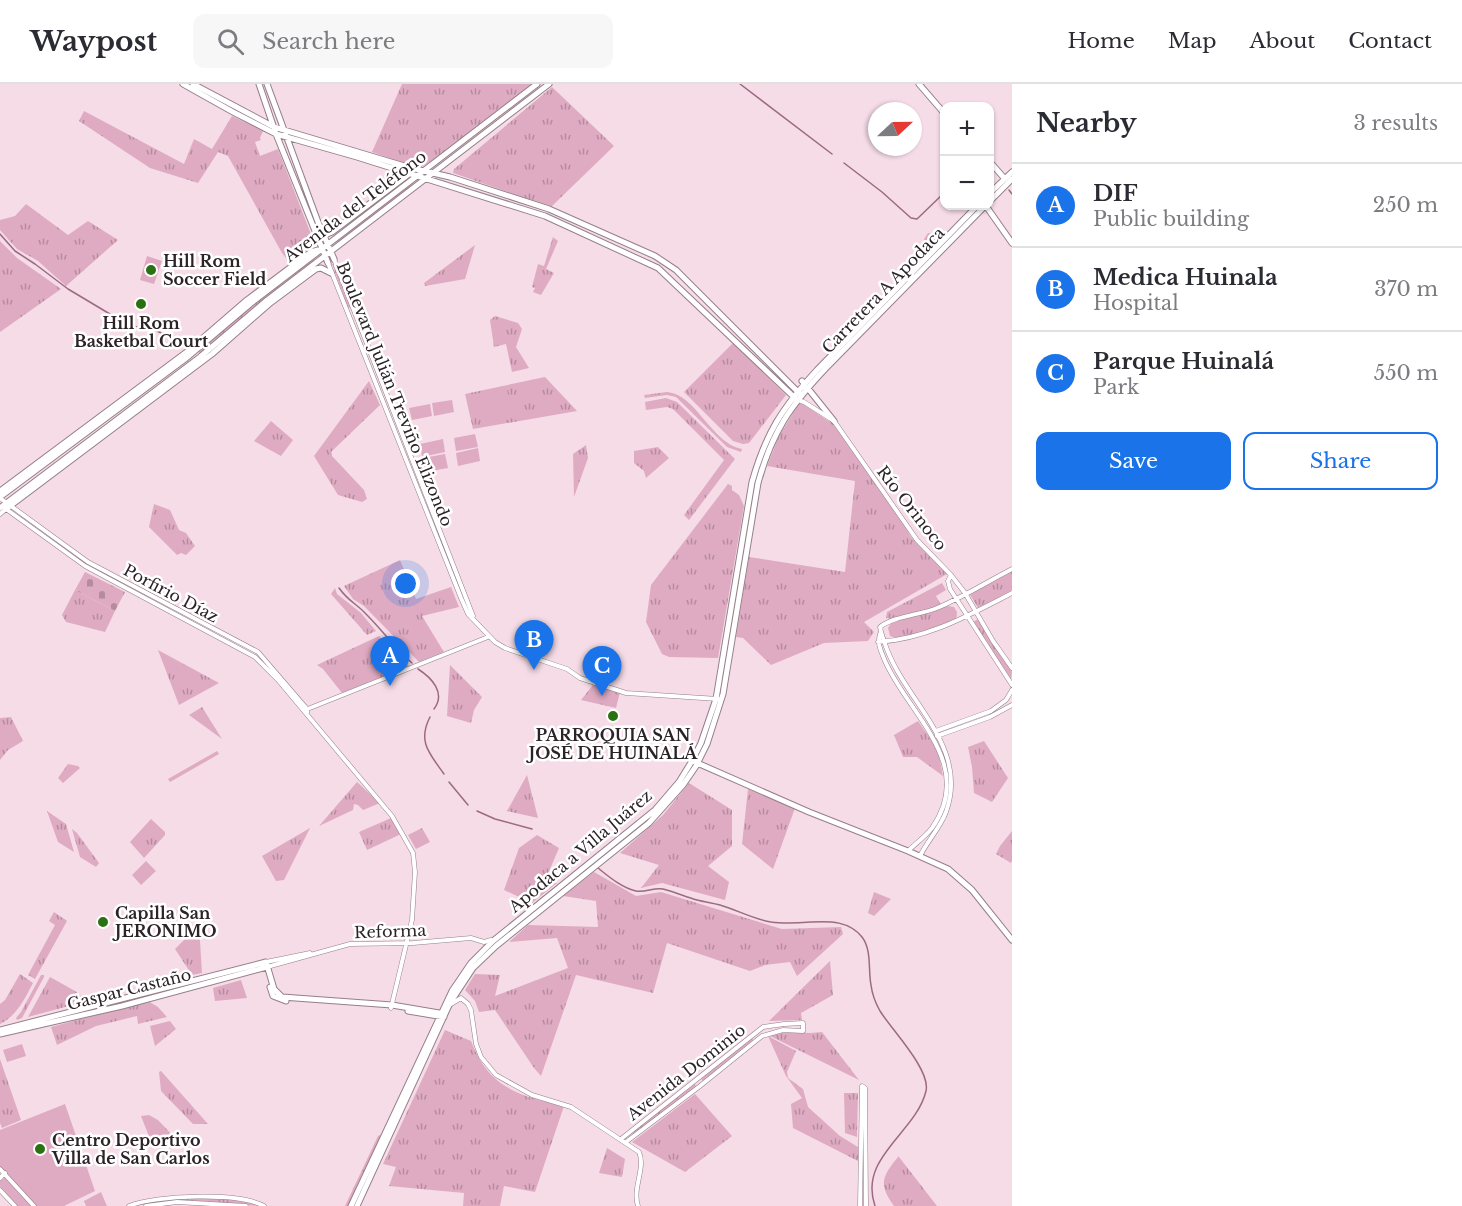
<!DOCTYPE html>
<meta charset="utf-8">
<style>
:root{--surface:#fff;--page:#f7f7f7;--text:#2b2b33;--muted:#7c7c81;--line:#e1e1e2;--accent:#1a73e8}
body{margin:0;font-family:"Libre Baskerville",serif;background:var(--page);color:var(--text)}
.controls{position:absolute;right:18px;top:18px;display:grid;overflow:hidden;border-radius:12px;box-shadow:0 2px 4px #0004}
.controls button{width:54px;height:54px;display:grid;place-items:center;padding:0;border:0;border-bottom:2px solid var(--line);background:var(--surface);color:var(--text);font:30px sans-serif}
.compass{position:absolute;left:868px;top:18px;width:54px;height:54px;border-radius:50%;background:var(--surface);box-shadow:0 2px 4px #0004;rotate:68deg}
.you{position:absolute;left:406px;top:500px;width:21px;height:21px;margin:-15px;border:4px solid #fff;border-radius:50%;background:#1a73e8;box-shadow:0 0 0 9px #1a73e833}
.badge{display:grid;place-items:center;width:39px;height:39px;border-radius:50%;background:var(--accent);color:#fff;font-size:20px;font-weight:700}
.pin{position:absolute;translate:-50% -50px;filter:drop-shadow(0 2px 3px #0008)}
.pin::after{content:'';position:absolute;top:32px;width:21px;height:18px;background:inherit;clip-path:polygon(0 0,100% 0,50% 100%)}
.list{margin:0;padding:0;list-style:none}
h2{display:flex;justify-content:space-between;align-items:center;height:78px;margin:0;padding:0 24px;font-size:26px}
h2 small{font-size:20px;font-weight:400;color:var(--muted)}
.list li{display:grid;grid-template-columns:39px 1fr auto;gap:18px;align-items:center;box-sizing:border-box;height:84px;padding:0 24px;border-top:2px solid var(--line)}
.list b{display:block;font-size:22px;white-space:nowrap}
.list p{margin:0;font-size:20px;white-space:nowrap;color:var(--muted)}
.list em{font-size:20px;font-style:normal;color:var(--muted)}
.actions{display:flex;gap:12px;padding:18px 24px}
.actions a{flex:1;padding:14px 0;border:2px solid var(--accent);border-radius:12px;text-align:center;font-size:21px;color:var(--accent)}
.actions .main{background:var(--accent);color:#fff}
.icon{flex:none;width:33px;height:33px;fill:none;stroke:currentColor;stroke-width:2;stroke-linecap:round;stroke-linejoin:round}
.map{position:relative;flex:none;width:1012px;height:1122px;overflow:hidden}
header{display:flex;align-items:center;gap:36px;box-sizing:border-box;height:84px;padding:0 30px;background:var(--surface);border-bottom:2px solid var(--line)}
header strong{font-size:28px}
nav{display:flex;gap:33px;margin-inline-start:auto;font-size:21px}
.search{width:420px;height:54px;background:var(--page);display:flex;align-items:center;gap:15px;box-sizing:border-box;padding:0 21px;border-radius:12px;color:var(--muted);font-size:22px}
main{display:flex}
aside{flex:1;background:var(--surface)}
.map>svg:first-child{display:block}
.grass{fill:url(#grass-tufts)}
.cemetery{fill:url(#cemetery-stones)}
.garden{fill:#dfabc2}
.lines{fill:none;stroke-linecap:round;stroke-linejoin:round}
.stream{stroke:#9c6a82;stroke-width:1.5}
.minor-casing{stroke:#957f89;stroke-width:5}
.major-casing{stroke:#957f89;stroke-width:7}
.minor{stroke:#fff;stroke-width:4}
.major{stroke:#fff;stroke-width:5}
.poi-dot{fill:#2a7112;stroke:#fff;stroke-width:2}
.labels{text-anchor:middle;stroke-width:5;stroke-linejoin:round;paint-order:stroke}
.street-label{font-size:16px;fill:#2c2327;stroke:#fff}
.poi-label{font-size:16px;font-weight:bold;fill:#2c2327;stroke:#fff;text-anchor:start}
</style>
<header>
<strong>Waypost</strong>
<div class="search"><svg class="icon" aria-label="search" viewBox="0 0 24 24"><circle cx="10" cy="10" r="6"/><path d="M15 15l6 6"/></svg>Search here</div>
<nav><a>Home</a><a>Map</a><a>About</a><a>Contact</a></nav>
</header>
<main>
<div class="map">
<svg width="1012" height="1122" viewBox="0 0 1012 1122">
<defs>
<pattern id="grass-tufts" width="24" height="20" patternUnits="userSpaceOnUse" patternTransform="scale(1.5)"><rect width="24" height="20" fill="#dfabc2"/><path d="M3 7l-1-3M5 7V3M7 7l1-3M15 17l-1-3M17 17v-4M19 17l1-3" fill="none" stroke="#b58b9e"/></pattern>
<pattern id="cemetery-stones" width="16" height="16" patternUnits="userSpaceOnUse" patternTransform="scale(1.5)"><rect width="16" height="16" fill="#dfabc2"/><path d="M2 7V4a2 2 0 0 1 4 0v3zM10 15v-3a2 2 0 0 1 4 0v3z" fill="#b58b9e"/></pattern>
</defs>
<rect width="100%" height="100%" fill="#f5dce7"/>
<path class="grass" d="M402,0h133l-103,77 -13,7 -47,-16z
M552,3l62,59 -63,61 -98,-34 1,-4z
M84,27l100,53 10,-25 18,10 20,-33 31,15 -3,7 1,2 -6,2 5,14 18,-7 36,93 -3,5 -21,16 -8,-10 -54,-97 -10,-4 -20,31 -48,-15 -71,-47z
M416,96l-11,12 -67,51 -2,-3z
M26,120l42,31 20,-14 30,19 -52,46 -28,-25 -21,-12 -17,-19v-10l15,-4z
M928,149l13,2 -14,15 -3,-11z
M553,153l5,4 -12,28 8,4 -13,22 -8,-3 2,-4 -3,-1 6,-23 6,2z
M0,157l17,17 44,31 -61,43z
M475,161l-10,34 -40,7 -1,-3z
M312,173l3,4 -61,47 -52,46 -4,-2 55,-49z
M332,180h2l17,43 -3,1z
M495,232l23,7 4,6 -6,18 13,21 -17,4 -6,-28 -12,3 -4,-27z
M734,258l52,53 -37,48 -6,1 -10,-3 -49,-49z
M545,293l32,34 -104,18 -8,-35z
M369,297l11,24 -49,47 1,4 32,34 3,9 -5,3 -24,-7 -24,-39z
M667,308c29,2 45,52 75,57l-1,3 -14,-5 -51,-50 -9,-2 -22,3 -1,-3z
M666,314l11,4 58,57 -46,61 -5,-5 40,-55 -51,-51 -6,-2 -21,3 -1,-8z
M800,318l33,22 64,88 14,25 36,37 -83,48 10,10 -6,9 -44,2 -53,22 -28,-27 -7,-1 13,-80 96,15 10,-91 -88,-15 12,-30z
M271,337l22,19 -12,16 -27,-15z
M777,342l-27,89 -31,181 34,-208 10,-35z
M586,361l2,13 -14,39 -1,-43z
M658,363l11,11 -23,20 -2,-7 -10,-8v-12z
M728,400l4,2v4l7,5 5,11 -26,152 -49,-1 -7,-3 -16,-32 5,-37z
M154,420l16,6 9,20 7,3 9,13 -9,9 -5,-2 -4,2 -28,-28z
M400,476l16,39 35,-12 8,20 -37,9 22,36 -25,10 -55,-56 -11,-7 -9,-13z
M1012,487v19l-34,18 -9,-15z
M942,499l4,7 -10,6 5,9c-16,6 -38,16 -55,13l1,-6z
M335,504l2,6 24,19 15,18 -9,4 -36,-41z
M75,506l40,21 -10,21 -39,-10 -4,-7z
M948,522l6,1 3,5 -1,8c-15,6 -52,23 -66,16l-2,-8 3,-5z
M978,535l34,53 -1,9 -38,-59z
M379,552l30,30 -67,27 -19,-24 -6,-4z
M158,566l61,33 -40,22z
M450,581l32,32 -8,13 -3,13 -24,-7z
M593,601l27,7 -4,16 -35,-8z
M202,623l20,32 -33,-24z
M11,633l12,24 -15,9 -8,10v-42z
M918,637l20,29 5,26 -26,-19h-14l-9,-22z
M984,657l24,37 -16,24 -18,-9 -2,-26 -4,-20z
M217,667l2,3 -49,28 -2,-3z
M68,680l10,2 2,2 -17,15 -5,-5z
M527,691l11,43 -31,-7z
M357,698l23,21 -17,7 -5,-5 -4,-1 -1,6 -34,16z
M689,699l43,27v36l-24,20 21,16 -4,18 -63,-17 -21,5 18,-23 -39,-12 43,-38z
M748,705l47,19 -22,61 -31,-25z
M47,727l19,13 8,28 -16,-10z
M391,734l10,16 -34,16 -8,-18z
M151,735l14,13v3l-21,23 -14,-16z
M310,744l-26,52 -8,1 -14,-25z
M422,744l8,14 -14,7 -8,-14z
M72,745l5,4 22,30 -3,4 -16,-10z
M1012,747v30l-1,2 -15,-9 4,-8z
M537,751l22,13 -12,28 10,7 -25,20 -28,-13 15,-42z
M594,788l42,24 25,-4 121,37 59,-2 2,7 -46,42 -7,-14 -25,3 -15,6 -83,-28 -14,50 -77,-18 -35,101 -7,-8 -39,-58 -16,2 -4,-11 -10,-11 10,-16 25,1 -5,21 73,-28 -11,-30 -48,4 19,-17 70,2 -2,-26 -33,-5z
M874,808l17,7 -17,17 -6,-3z
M54,828l13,9 -32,58 -7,-4 27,-50 -6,-4z
M199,841l3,48 -10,2 -17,-26z
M830,877l3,34 -32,18 1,7 -33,1z
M20,890l13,9c-8,15 -16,33 -33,41v-20l5,-4z
M41,891h3v2l-22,41 -5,2 -1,-2 5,-6z
M50,893l25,14 12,10 -59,16z
M241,896l6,18 -32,3 -2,-13z
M148,917l10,6 9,10 -29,7 -1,-8 -41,10 -39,19 -6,-18z
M170,937l6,8 -21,17 -5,-20z
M445,946l26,11c18,47 48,55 93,65l-29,86 -31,-6 -4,20h-37l1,-13 -75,-7 7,-19 -13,-3z
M791,948l19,1 12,-1 37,48 -91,-45z
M768,952l28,15 -9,21 1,6 15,11 5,18 32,29 18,11v14l-65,-33 -2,-24 11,-6 -16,-22z
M752,954l1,2 -50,41 -2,-2z
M0,975l21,61 -19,8 -2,-5z
M161,987l47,53h-15l-32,-33 -2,-19z
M695,1000l1,3 -62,47 -3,-1z
M844,1009h14l-1,44 -12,-4z
M695,1010l37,42 -47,36 -53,-30z
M149,1031l9,5 20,21 -26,3 -11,-28z
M382,1050l-19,43 -2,1c-5,9 -7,18 -12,28h-4l33,-70z
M607,1064l18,11 -3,18 -23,-4z
M899,1072v1l38,49h-43c-16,-22 -12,-30 5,-50z
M4,1094l3,1 25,27h-14l-18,-20v-5z
M101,1108l6,14h-21l-2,-5z
M174,1114c28,1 61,-2 87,8l-85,-5 -44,5 14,-5z"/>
<path class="cemetery" d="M85,488l40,20 -10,19 -40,-21z"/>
<path class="garden" d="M147,172l15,5 -8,23 -14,-4z
M507,305l4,22 -40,7 -4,-23z
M452,316l2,12 -20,4 -2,-13z
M430,320l2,12 -20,4 -3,-12z
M475,350l3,13 -22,4 -2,-13z
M443,355l2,13 -23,5 -2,-13z
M478,364l2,13 -22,5 -2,-13z
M445,370l3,14 -23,4 -2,-14z
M146,777l10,10 -15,14 -9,-10z
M22,960l4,12 -19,6 -4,-12z
M65,1020l30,87 -31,15h-28l-36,-39v-37z"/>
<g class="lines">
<path class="stream" d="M740,0l92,70
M844,79l38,29 29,26 6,1 27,-26
M990,84l2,3
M1009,106l3,4
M0,150l15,17 20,13 33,25 62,37 23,3 30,15
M339,504c10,14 17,15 27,26 16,16 29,34 46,49
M418,585c14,9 28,24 16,40
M430,633c-13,25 0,37 14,57
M449,698l19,23
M477,727l18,8 37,10
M598,784c10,8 24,20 38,23 9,2 18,-4 27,-2 12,3 23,8 34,11 8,2 15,3 23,5 17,5 33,14 51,17 14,2 27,1 41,0 18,-1 37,-1 50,15 10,13 6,33 9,48 1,8 5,19 9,26 11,18 51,59 46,80 -10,42 -68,66 -51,115"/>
<defs>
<path id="minor" d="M334,175l139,357
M328,179l133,335 7,16 27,28 10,6 62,21 13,9 46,15 92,6
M798,316l6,2 30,19 83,119 34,35 14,18 28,48 19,27
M0,414l88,64 170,90 49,57v4
M6,425l79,57 170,91 23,23 114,136 21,37 2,19 -3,48 -21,88
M0,430l6,-5
M951,491l-3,6 2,8 62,96
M880,550c-3,10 1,17 5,27 23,53 92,103 47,167 -7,9 -16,15 -24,23
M878,558c49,-3 91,-27 134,-49
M305,626l183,-73
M936,647l55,-20 15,-11 6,-10
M937,652l53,-19 22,-12
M920,772c8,-16 20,-28 26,-44 24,-66 -42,-111 -61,-168 -2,-6 -4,-11 -5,-17 14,-11 40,-12 57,-19 26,-11 50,-26 75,-39
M266,878l44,-9
M267,883l83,-23 63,-1 58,-5 13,4 7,-2
M451,920l10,-6 7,6 3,6 5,34 5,13 15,18 36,20 39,12 68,45c7,16 -7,36 -1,54
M621,1055l142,-112 21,-3 19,-1v8l-20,-1 -21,6 -62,50 -74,56
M0,1085l34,37
M0,1094l5,-5
M0,1106l15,16
M129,1122c27,-11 109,-14 135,0
M146,1122l31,-4 69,4
M860,1122l2,-120 3,2 1,118"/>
<path id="major" d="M183,0l50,28 43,22 81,23 188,59 113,52 137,130
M193,0l81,43 137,41 39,9 99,32 106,47 21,14 123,123
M259,0l17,50 52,129
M267,0l51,138 16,37
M919,0l25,29
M990,78l15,17
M990,109l22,-21
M990,117l22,-22
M986,122l26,37
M321,147l6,3 5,-2 77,-58
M802,297l32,40
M0,407l188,-140 59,-51 64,-48 7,-2
M0,413l185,-138 65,-55 287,-220
M0,424l200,-151 66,-56 283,-217
M6,425l206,-155 57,-50 47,-35 5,-1 10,5
M695,678l114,50 99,39 40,18 24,21 40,50
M270,903l3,9 13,5
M408,927l36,6
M0,946l266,-68 8,27 8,8 110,8 53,9
M0,950l122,-28 145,-39
M351,1122l101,-215 19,-28 22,-22 162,-131 24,-28 13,-21 9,-18 15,-44 36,-217c14,-49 30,-74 65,-112l160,-164
M357,1122l93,-203 23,-35 23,-22 153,-123 34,-38 13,-19 11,-22 16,-50 35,-211c14,-51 32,-77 68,-115l159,-162"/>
</defs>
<use href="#minor" class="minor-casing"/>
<use href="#major" class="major-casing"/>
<use href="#minor" class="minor"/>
<use href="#major" class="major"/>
</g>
<g class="poi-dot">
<circle cx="151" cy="186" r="6"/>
<circle cx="141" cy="220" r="6"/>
<circle cx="613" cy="632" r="6"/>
<circle cx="103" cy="838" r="6"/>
<circle cx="40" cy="1065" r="6"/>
</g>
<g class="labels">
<g class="street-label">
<text transform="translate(355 122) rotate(-37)" y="6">Avenida del Teléfono</text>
<text transform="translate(883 206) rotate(-46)" y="6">Carretera A Apodaca</text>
<text transform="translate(395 310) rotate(68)" y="6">Boulevard Julián Treviño Elizondo</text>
<text transform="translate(912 424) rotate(52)" y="6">Río Orinoco</text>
<text transform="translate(171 509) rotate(28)" y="6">Porfirio Díaz</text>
<text transform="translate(580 767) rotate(-40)" y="6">Apodaca a Villa Juárez</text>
<text transform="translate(390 847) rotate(-2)" y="6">Reforma</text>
<text transform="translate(129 905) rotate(-14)" y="6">Gaspar Castaño</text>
<text transform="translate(686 988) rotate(-38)" y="6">Avenida Dominio</text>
</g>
<g class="poi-label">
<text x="163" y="183">Hill Rom<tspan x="163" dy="18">Soccer Field</tspan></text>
<text x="141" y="245" text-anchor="middle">Hill Rom<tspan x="141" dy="18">Basketbal Court</tspan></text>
<text x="613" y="657" text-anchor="middle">PARROQUIA SAN<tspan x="613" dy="18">JOSÉ DE HUINALÁ</tspan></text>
<text x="115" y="835">Capilla San<tspan x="115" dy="18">JERONIMO</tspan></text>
<text x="52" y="1062">Centro Deportivo<tspan x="52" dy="18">Villa de San Carlos</tspan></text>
</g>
</g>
</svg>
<div class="controls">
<button>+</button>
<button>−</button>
</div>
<svg class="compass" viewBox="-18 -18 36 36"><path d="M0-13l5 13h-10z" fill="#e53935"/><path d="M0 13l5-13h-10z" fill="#7c7c81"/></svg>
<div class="you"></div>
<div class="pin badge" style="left:390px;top:602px">A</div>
<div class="pin badge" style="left:534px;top:586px">B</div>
<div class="pin badge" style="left:602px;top:612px">C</div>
</div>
<aside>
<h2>Nearby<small>3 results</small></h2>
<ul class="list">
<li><span class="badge">A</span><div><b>DIF</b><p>Public building</p></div><em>250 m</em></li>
<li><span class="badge">B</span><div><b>Medica Huinala</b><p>Hospital</p></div><em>370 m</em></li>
<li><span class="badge">C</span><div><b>Parque Huinalá</b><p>Park</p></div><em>550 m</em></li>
</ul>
<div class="actions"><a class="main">Save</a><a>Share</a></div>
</aside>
</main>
